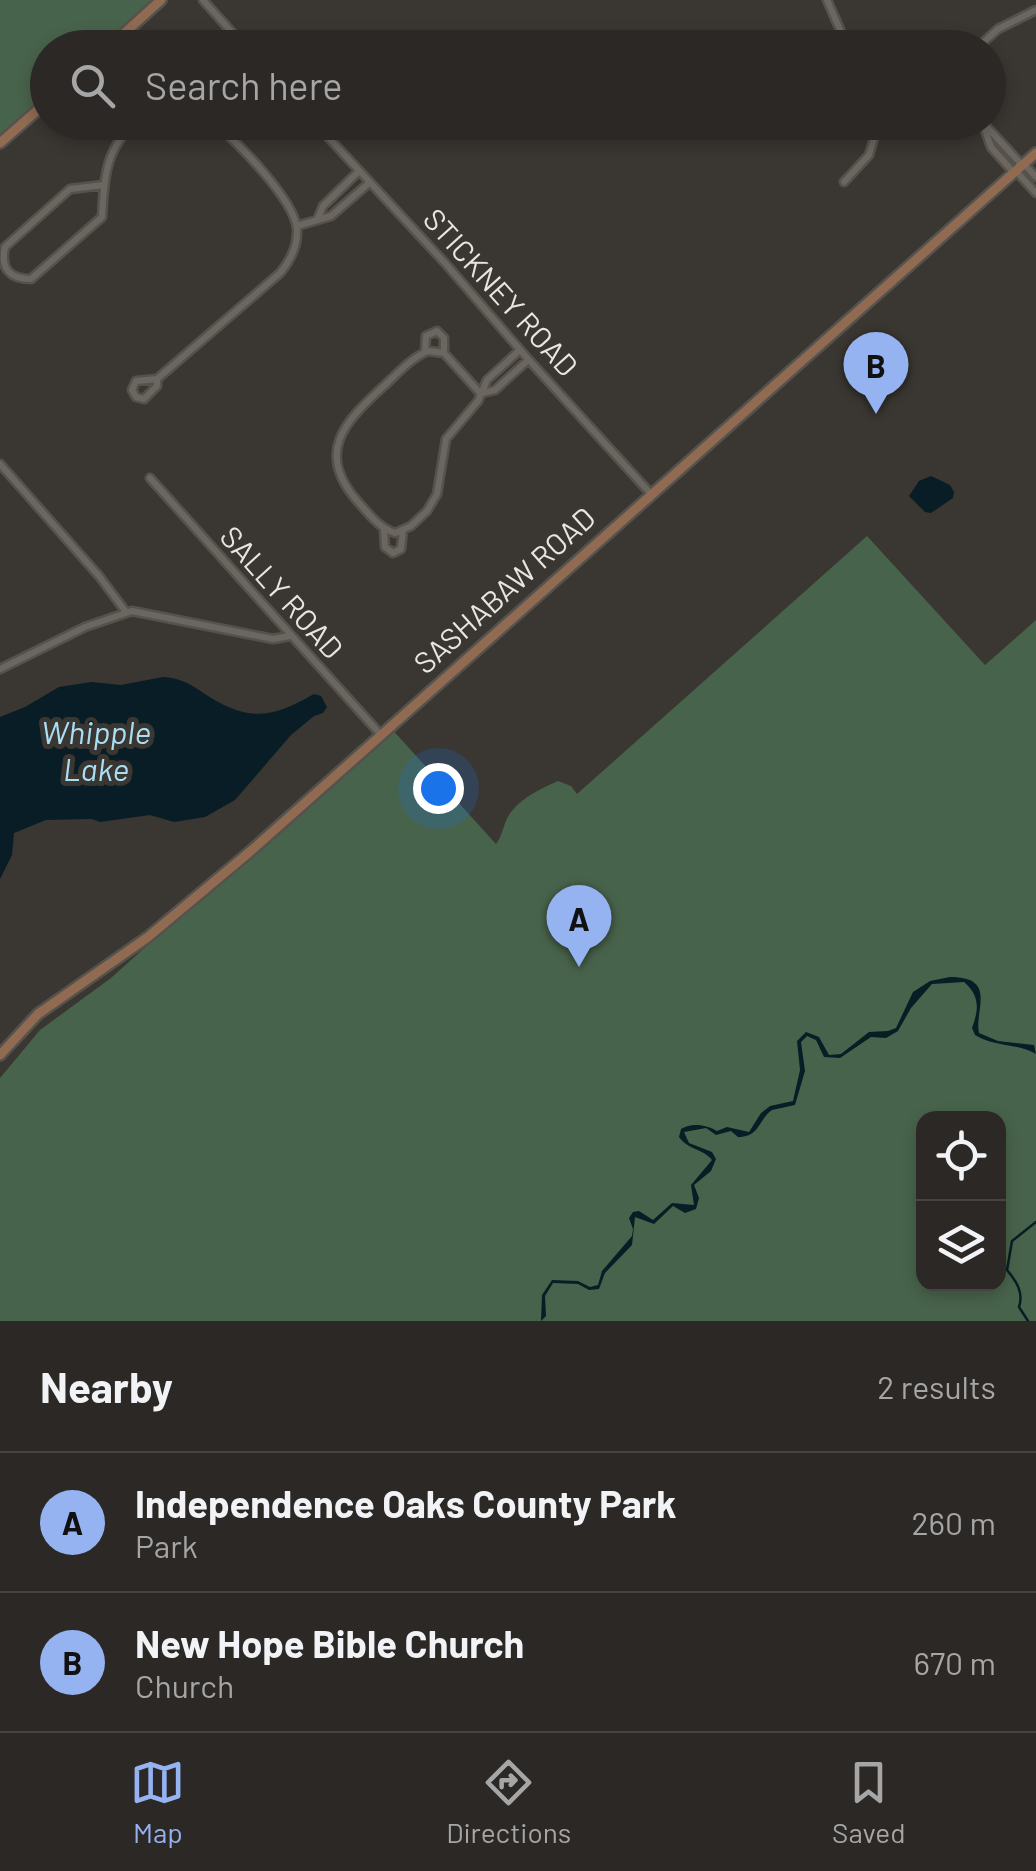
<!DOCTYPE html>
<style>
:root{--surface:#2c2825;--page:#34302d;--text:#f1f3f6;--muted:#a6a6a7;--line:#484442;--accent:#95b2f1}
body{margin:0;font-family:Barlow,sans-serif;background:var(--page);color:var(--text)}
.controls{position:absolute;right:30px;bottom:30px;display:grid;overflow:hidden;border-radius:20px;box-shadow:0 5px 15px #0003}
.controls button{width:90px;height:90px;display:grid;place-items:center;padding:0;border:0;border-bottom:2px solid var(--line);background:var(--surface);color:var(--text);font:50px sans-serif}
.you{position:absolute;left:438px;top:788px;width:35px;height:35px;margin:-25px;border:8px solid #fff;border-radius:50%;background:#1a73e8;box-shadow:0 0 0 15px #1a73e833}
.badge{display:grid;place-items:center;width:65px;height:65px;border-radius:50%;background:var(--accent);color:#111;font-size:32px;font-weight:700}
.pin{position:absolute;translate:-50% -82px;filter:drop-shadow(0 2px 5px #0008)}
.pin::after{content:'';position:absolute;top:52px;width:35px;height:30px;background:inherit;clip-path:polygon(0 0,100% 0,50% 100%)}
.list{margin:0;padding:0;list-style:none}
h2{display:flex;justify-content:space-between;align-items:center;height:130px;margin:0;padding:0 40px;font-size:42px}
h2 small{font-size:32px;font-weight:400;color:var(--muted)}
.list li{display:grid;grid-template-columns:65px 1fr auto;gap:30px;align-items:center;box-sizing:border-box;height:140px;padding:0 40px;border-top:2px solid var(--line)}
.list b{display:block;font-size:38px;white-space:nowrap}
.list p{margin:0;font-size:32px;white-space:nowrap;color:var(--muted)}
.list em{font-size:32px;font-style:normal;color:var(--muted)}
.icon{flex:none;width:55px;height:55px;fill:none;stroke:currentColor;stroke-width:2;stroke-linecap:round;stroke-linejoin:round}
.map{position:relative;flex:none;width:1036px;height:1321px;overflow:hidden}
.search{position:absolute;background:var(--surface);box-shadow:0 5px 15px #0003;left:30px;right:30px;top:30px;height:110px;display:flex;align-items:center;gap:25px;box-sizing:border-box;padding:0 35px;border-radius:55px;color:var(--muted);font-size:38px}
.sheet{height:410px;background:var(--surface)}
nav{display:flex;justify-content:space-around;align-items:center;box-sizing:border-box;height:140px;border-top:2px solid var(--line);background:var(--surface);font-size:28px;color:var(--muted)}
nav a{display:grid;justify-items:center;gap:5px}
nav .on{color:var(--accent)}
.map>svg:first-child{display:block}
.green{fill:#48634b;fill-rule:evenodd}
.water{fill:#081d25}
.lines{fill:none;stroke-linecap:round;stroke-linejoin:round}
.stream{stroke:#081d25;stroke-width:2.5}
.street-casing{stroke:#55524d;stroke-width:11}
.secondary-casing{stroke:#55524d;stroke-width:14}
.street{stroke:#6b6760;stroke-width:6}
.secondary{stroke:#916a52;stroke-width:9}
.labels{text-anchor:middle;stroke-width:10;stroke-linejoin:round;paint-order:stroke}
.street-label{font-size:30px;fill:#e8e6e2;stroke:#3a3631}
.water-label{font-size:32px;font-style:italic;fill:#a8dff5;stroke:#3a3631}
</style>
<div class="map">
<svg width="1036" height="1321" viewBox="0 0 1036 1321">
<rect width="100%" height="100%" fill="#3a3631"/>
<path class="green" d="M0,0h156l-54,47 -54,1 -1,48 -47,42z
M867,536l118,129 51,-45v701h-1036v-243l40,-48 71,-52 279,-251 106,117c6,-8 6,-14 10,-23 8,-20 34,-32 52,-40l13,5 6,8zM924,1118h74v166h-74z"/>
<path class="water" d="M931,476l19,9 4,7 -1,6 -22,15 -6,-1 -16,-16 10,-15z
M163,677c15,1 24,5 36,13 45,31 69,31 115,4l7,2 6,11 -4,6 -9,3 -23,19 -56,65 -30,17 -31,5 -24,-7 -50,7 -8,-3 -46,1 -32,13 -2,22 -12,24v-162l25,-10 34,-20 32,-5 30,3z
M950,977c48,0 24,33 29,56l19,8 36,4 2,9c-19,-11 -42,-7 -61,-19l-3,-7c7,-19 8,-32 -8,-46l-32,2 -21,24 -13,23 -12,7 -15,-1 -31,21 -16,-1 -8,-17 -9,-4 -6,6 4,29 -10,34 -23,5c-14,10 -12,27 -34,27l-7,-6 -15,4 -10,-7 -22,4 5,11 23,9 4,7 -5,12 -17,14 5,13 -3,11 -11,4 -12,-7 -19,18 -19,-7 -3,28 -27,28 -6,16 -10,1 -11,-6 -25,-1 -8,13 1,20 -5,5 1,-26 10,-15 26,1 12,6 8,-2 4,-14 30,-35 1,-7 -4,-11 4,-6 6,-1 14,9 19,-17 22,2 -3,-20 21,-25c-8,-11 -24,-10 -33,-23l2,-8c11,-7 26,-4 36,2l10,-4 22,5 12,-19 9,-7 23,-5 7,-31 -3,-29 9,-9 13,5 10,18 12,-1 28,-22 19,-1 8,-3 17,-36 17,-11z"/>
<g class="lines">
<path class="stream" d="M1028,1321l-9,-14c5,-15 -3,-26 -12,-37l5,-29 24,-19"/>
<defs>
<path id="street" d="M203,0l43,48
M827,0l21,48
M977,48l21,-19 38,-19
M314,122l131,141 83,96 123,135
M982,122l9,25 23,26
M986,126l36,39
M1024,164l12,13
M1016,171l20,22
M844,182l25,-27 10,-33
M104,185l-34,4 -65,58c-5,22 5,32 26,32l71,-62c2,-37 3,-72 36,-95
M318,218l5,-12 36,-35
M297,226l34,-10 38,-33
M425,352l1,-16 11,-5 7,7v15
M157,379l-21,2 -4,9 4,7 8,2 13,-13v-7l123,-106c10,-12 18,-28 17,-44 -2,-28 -62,-91 -85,-107
M482,393l13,-3 33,-30
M481,394l-37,-41 -16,-2c-17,7 -30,22 -43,34 -41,37 -71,68 -26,118 11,12 20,25 36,30l16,-7 16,-15 10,-17 9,-55 32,-38 9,-21 33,-30
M0,464l99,112 27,36
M150,478l231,257
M384,530l1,17 8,6 8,-4 2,-19
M0,669l85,-42 47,-16 141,28 17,-3"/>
<path id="secondary" d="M108,48l53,-48
M0,143l48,-42
M0,1055l38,-41 110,-77 104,-87 784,-697"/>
</defs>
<use href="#street" class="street-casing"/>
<use href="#secondary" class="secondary-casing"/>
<use href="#street" class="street"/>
<use href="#secondary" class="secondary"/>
</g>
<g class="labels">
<g class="street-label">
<text transform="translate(500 293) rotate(48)" y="10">STICKNEY ROAD</text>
<text transform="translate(505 591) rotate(-42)" y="10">SASHABAW ROAD</text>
<text transform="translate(281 593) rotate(48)" y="10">SALLY ROAD</text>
</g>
<g class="water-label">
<text x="96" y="744">Whipple<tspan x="96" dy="37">Lake</tspan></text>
</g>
</g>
</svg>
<div class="controls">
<button><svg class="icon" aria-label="locate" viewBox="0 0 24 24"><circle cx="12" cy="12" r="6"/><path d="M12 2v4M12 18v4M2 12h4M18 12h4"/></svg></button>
<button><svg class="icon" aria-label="layers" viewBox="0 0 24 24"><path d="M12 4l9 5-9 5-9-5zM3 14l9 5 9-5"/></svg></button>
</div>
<div class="you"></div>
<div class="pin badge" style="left:579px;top:967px">A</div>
<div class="pin badge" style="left:876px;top:414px">B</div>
<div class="search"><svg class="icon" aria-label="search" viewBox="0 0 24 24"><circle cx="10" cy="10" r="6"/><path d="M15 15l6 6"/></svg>Search here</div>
</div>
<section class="sheet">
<h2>Nearby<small>2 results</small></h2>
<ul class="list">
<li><span class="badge">A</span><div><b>Independence Oaks County Park</b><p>Park</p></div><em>260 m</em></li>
<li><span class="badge">B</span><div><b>New Hope Bible Church</b><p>Church</p></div><em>670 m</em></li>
</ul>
</section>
<nav>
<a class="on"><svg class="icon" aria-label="map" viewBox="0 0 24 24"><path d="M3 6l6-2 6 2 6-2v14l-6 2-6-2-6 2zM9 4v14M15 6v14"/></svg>Map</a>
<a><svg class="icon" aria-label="directions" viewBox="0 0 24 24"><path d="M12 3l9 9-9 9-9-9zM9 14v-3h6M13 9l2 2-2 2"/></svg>Directions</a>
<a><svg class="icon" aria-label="saved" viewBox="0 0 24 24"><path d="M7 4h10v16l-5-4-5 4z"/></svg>Saved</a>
</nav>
